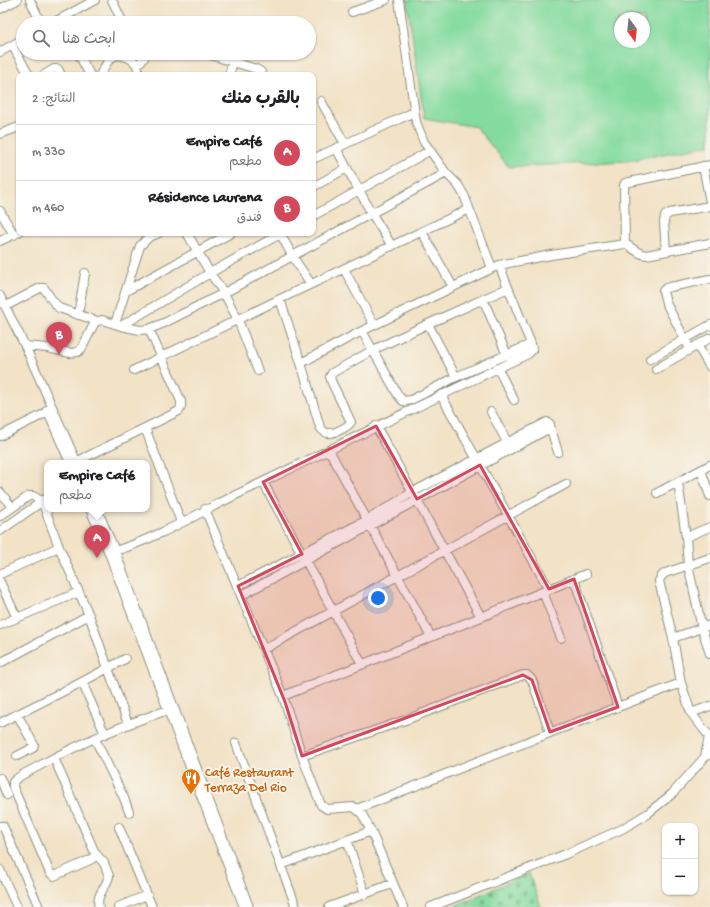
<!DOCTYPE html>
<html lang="ar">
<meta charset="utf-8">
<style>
:root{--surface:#fff;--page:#f6f6f6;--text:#202124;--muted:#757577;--line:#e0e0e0;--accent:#d1495b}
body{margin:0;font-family:"Gochi Hand","Playpen Sans Arabic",sans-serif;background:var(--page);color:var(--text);direction:rtl}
.controls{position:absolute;right:12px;bottom:12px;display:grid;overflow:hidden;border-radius:8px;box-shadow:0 1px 3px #0004}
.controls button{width:36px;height:36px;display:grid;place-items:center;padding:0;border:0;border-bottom:1px solid var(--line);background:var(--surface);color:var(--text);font:20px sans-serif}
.compass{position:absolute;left:614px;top:12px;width:36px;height:36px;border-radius:50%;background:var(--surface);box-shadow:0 1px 3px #0004;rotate:165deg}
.you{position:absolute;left:378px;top:598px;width:14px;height:14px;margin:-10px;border:3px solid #fff;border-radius:50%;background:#1a73e8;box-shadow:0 0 0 6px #1a73e833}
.badge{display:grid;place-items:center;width:26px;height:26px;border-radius:50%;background:var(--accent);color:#fff;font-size:13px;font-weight:700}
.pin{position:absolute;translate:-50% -33px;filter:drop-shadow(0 1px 2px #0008)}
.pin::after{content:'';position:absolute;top:21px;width:14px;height:12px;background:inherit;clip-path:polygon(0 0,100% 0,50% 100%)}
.popup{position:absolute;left:44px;top:460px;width:106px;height:52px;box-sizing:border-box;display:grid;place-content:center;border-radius:8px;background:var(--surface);filter:drop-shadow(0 1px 3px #0005);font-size:13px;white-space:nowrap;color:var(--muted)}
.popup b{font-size:15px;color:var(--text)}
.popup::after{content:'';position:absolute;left:50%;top:100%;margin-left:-8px;border:8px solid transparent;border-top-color:var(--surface)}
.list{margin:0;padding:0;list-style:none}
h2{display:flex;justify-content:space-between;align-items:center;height:52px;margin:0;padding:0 16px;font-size:17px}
h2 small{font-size:13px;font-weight:400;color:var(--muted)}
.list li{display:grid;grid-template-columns:26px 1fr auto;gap:12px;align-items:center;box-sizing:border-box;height:56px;padding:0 16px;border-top:1px solid var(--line)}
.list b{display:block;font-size:15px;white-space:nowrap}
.list p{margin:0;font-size:13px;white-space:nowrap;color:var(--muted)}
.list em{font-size:13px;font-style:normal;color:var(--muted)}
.icon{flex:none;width:22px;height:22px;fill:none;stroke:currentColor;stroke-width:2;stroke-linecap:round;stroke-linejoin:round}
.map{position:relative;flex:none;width:710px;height:907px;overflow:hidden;direction:ltr}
.search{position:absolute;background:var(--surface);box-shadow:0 1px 3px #0004;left:16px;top:16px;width:300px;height:44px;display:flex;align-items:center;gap:10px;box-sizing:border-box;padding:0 14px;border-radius:22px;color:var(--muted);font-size:15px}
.panel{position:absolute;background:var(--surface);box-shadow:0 1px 3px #0004;left:16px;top:72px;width:300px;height:164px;border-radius:8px;direction:rtl}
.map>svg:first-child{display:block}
.green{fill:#83db9f;stroke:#518c6a;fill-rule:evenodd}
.cemetery{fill:url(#cemetery-stones);stroke:#518c6a}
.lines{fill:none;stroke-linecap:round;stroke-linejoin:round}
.minor-casing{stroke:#88907d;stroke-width:10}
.minor{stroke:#fff;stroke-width:8}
.marked{fill:#d1495b;fill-opacity:0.2;stroke:#d1495b;stroke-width:3;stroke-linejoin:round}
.labels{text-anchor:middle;stroke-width:4;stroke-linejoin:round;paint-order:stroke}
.food-label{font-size:13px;fill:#c56008;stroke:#f7f3e8;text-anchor:start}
</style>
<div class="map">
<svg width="710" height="907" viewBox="0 0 710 907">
<defs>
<pattern id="cemetery-stones" width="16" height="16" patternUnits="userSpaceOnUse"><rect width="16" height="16" fill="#83db9f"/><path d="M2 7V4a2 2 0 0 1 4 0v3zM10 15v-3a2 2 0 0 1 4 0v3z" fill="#6bb382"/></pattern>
</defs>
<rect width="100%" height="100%" fill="#f7f3e8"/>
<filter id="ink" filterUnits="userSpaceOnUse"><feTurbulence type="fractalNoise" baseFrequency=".025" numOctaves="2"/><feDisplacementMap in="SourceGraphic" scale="8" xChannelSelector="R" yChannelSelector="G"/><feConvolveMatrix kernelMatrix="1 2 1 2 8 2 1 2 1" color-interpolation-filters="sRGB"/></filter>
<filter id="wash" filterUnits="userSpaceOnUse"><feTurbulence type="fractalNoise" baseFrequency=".012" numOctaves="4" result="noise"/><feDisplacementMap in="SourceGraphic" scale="16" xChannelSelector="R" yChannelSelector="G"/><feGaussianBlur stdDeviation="0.9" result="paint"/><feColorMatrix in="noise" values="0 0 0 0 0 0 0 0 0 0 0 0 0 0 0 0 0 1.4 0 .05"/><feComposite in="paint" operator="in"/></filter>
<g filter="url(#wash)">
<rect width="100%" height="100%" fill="#f2e2c6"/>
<path class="green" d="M407,0h303v145l-83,16 -118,6 -33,-40 -52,-9zM620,18h24v24h-24z"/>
<path class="cemetery" d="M529,873l12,34h-89z"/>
</g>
<g filter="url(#ink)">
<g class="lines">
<defs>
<path id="minor" d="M30,0l11,23
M112,0l11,23
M399,0l17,122 8,20 22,31
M0,9l17,-9
M352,12l34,-12
M53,23l42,-23
M12,45l17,30
M0,52l23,-13
M78,53l12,22
M204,53l52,16 5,3 1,3
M137,65l7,-7 2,-5
M44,75l10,-6h4l3,6
M100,75c4,-6 7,-15 13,-18 6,-5 22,2 24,9 2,3 1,6 0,9
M229,75l4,-13
M321,101l24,43
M0,134l19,-7
M336,148l36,66 20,32
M313,159l101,-47
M703,166l7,36
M313,187l34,-19
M0,211l14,24
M313,216l116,-65
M422,232l31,55
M187,233l23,40 14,20 14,27 20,51
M280,233l13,24 18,27
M0,241l19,-9
M625,244l-1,-59 1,-2 85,-18
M666,251l-2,-29 1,-6 5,-3 40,-7
M344,269l30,56
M126,291l105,-58
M0,296l25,50 52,117
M280,299l21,64 19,64c2,3 4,6 8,6 6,1 20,-6 23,-11l-19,-39 -2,-6 2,-4 41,-23 55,-26 80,-36
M483,299l24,56
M6,306l34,-18h4l8,12 7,8 38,13
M78,315l7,-42
M115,324l25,-78 9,-9 10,-4
M428,324l28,53
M121,326l19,4 9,-1 15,-6 60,-30 222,-120 12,12 6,10 28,73
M362,331l36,64 5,6 8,-1 45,-23 75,-33
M697,345l13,22
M25,346l23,2 22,5 8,-1 4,-4 13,-26 7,-2 19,6 89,-53 72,-40
M690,349l-24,-46 -3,-12 3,-3 4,-1 40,-8
M650,359l60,-34
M301,363l61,-32 137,-66 52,-10 74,-11c8,3 12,10 21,11l64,-12
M498,369l16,31
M656,369l54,-31
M134,370l146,-71 189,-90
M441,395l108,194
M47,410l23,53
M491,412l16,30
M376,426l105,191
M550,426l8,26
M145,428l36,94
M0,436l48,-24
M329,450l102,187
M76,462l103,-51 2,-4v-6l-32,-72
M701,470l9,26
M263,482l99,182
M678,482l8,55 2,28 14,63 8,26
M0,492l12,15
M657,493l53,-28
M90,509l19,44 59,157 76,197
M97,509l18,42 134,356
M205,509l78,187 19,60 19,49 6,4 27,-2 8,7 9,17 32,76
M0,516l29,-20h4l9,5 17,46 30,68 39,109
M0,531l47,-33
M686,537l24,-10
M115,551c45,-14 87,-40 129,-60 95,-45 189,-93 284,-137l4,-4 -1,-6 -32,-79
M0,574l59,-27
M574,579l44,128
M0,582l17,36
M238,586l129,-66 46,-28 134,-70 3,2v4c-103,55 -205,112 -308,167
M543,592l18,46
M0,625l79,-33
M673,638l37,-13
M264,649l302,-165
M0,663l89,-48
M82,682l23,52
M283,696l198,-79 105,-43
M691,713l19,-7
M17,714l17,31 -1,3 -16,8
M0,723l82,-41 43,-23
M709,736l-18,-23 -10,-30 -8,-45 -14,-57 2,-4 4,-4 45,-15
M95,739l29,59 5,14
M236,743l60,164
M302,756l106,-37 115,-44h4l5,5 18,52
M705,757l4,-21 1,-1
M54,758l41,95 -1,4 -2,2 -38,17 -4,-3 -37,-86v-5c6,-7 17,-11 26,-16 41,-23 84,-41 129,-56
M0,778l7,17
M357,809l200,-79 124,-47
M0,826h3l36,81
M119,827l33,80
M347,840l18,54
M95,853l9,10 5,13c-2,11 -14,19 -10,31
M281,865l90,-34
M0,870l17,37
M118,907l29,-12
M329,907l63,-23
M431,907l135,-53 56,-25 25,-15 25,-20 33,-37 5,-3"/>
</defs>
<use href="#minor" class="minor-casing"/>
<use href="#minor" class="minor"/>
</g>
</g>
<path class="marked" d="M376,426l41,73 63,-34 69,124 25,-10 44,128 -68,25 -18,-52 -9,-5 -221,81 -17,-54 -47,-116 64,-32 -39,-72z"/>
<defs>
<symbol id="restaurant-pin" viewBox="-11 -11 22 30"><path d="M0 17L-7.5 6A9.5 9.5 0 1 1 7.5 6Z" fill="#e8710a" stroke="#f7f3e8"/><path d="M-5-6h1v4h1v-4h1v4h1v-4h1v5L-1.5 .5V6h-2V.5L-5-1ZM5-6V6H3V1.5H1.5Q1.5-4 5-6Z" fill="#fff"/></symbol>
</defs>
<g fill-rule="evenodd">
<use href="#restaurant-pin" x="180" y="767" width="22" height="30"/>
</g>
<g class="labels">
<g class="food-label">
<text x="205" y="776">Café Restaurant<tspan x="205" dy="15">Terraza Del Rio</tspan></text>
</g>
</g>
</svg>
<div class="controls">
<button>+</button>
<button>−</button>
</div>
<svg class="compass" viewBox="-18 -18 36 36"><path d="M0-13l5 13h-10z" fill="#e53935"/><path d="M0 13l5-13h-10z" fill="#757577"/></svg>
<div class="you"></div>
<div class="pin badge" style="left:97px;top:558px">A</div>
<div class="popup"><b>Empire Café</b>مطعم</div>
<div class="pin badge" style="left:59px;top:355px">B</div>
<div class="search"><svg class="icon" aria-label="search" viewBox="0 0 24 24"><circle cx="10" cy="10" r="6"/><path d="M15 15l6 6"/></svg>ابحث هنا</div>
<section class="panel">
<h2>بالقرب منك<small>النتائج: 2</small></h2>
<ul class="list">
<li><span class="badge">A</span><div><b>Empire Café</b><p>مطعم</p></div><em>330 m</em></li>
<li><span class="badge">B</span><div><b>Résidence Laurena</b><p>فندق</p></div><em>460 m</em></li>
</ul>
</section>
</div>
